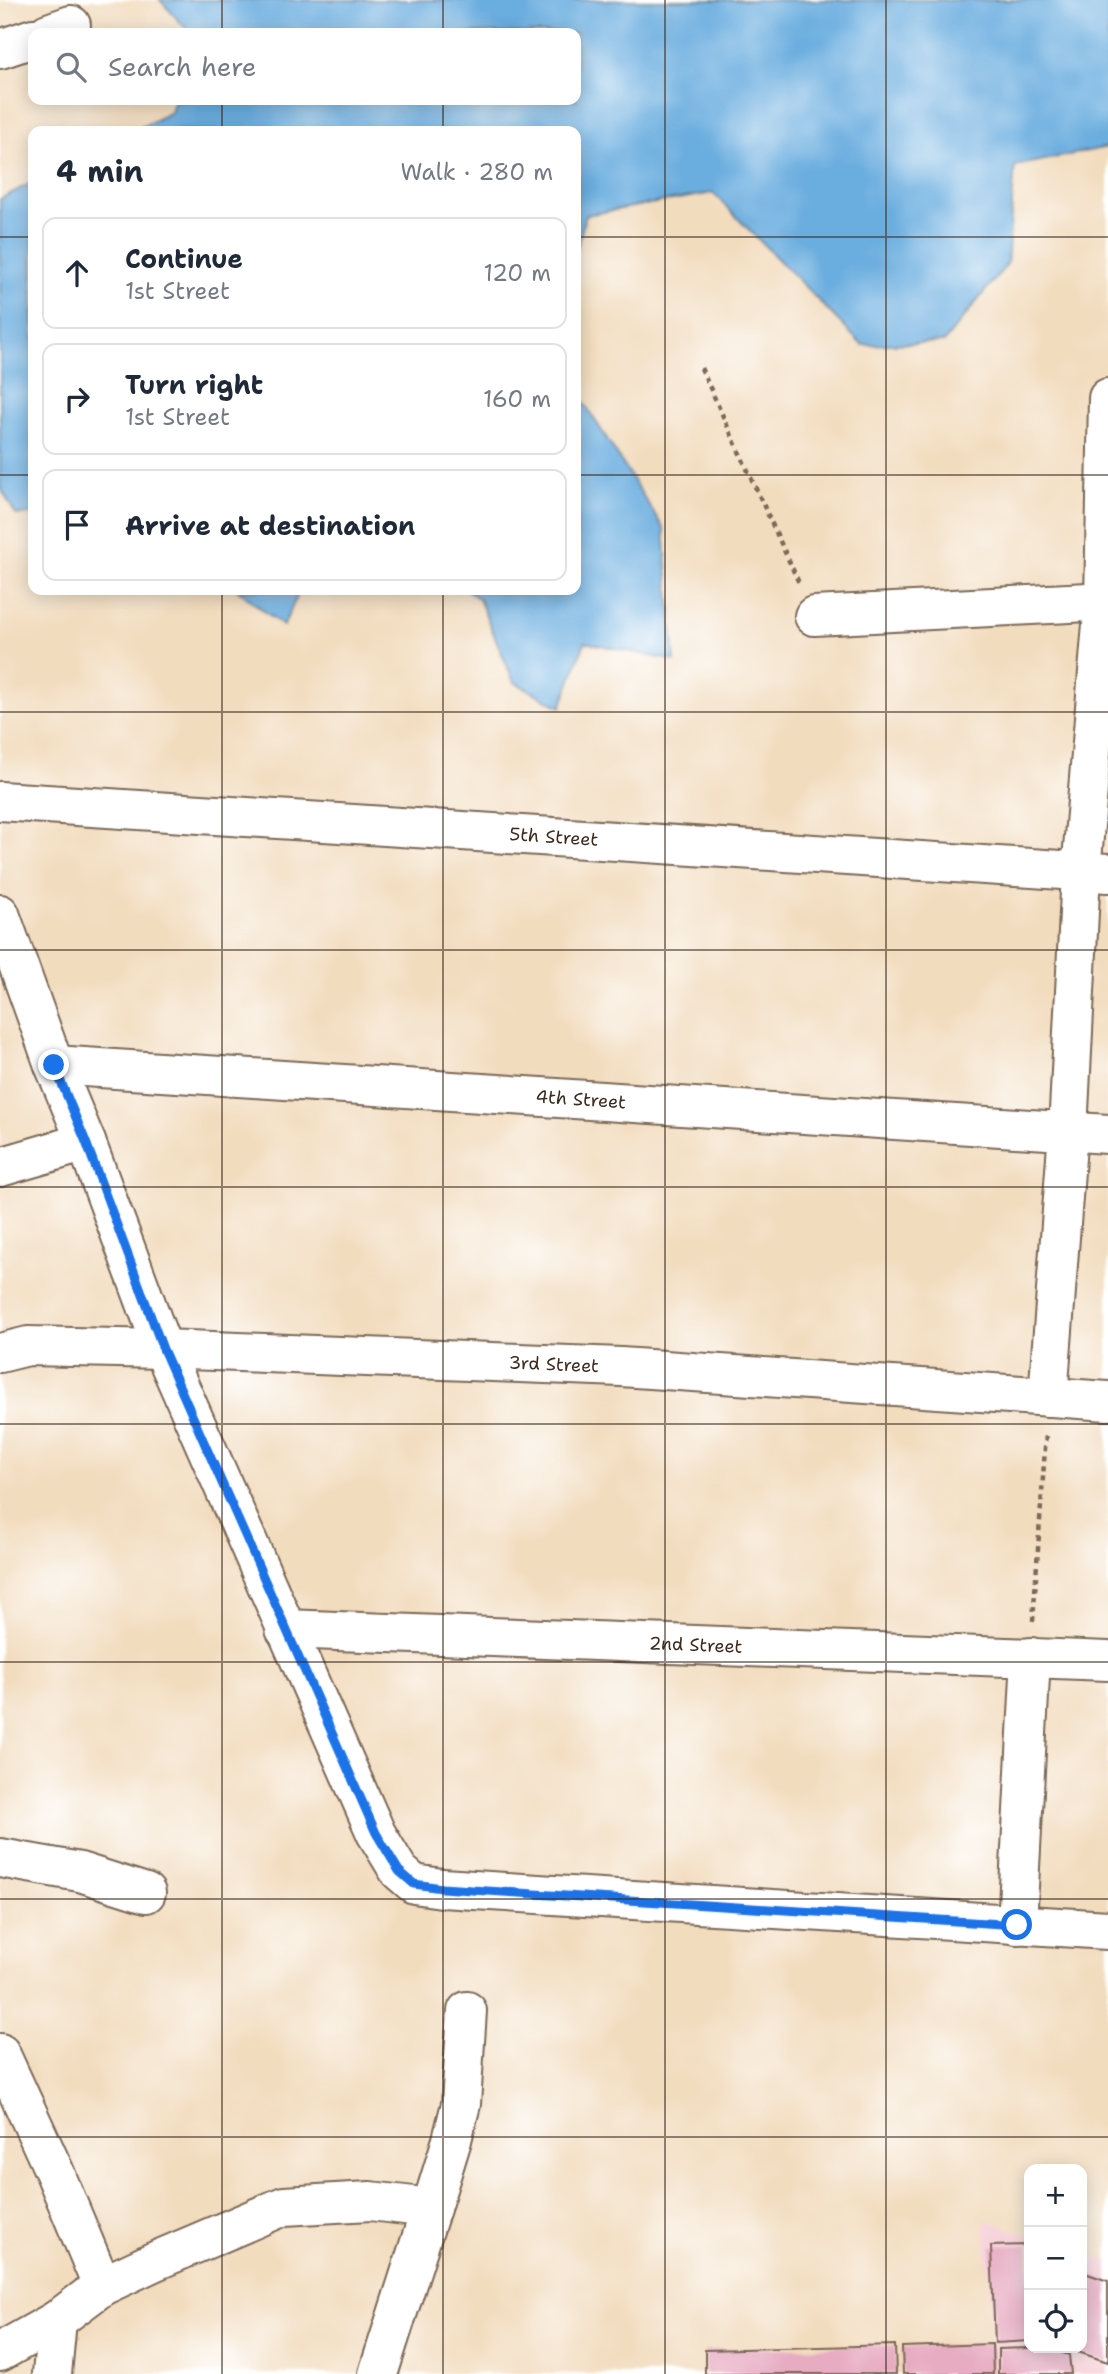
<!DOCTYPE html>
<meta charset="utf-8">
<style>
:root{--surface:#fff;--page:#f2f2f3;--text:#1f2937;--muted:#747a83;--line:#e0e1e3}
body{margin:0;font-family:"Shantell Sans",sans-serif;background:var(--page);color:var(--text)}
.controls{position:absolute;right:21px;bottom:21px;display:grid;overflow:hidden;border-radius:14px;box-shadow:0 4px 18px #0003}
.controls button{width:63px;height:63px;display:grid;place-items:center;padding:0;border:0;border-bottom:2px solid var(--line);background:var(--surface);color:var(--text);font:35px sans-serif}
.stop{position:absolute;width:21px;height:21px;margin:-16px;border:5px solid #1a73e8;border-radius:50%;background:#fff}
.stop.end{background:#1a73e8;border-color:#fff;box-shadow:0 2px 7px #0008}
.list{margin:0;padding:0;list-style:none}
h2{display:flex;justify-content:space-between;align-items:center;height:91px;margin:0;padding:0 28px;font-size:30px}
h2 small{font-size:23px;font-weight:400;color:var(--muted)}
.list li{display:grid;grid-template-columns:46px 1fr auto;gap:21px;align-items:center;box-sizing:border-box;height:112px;margin:0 14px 14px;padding:0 14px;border:2px solid var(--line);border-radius:14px}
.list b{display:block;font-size:26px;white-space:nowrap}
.list p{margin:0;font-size:23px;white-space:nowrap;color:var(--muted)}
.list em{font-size:23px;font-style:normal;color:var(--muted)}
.icon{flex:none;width:38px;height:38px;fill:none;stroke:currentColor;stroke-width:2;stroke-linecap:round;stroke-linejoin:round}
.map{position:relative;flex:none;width:1108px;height:2374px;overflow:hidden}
.search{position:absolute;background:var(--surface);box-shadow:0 4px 18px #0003;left:28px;top:28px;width:553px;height:77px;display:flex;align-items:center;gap:18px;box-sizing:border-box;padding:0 24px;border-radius:14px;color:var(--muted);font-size:26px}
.panel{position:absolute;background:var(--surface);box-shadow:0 4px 18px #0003;left:28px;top:126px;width:553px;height:469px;border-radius:14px}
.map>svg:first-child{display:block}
.built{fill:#f6cfd7}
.water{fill:#6baddf;stroke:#536c7e;stroke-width:2}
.building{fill:#e7abc2}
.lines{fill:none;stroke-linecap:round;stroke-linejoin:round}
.minor-casing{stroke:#7b6856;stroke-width:42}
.path{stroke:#7b6856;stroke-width:4.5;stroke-dasharray:5 5;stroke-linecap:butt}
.minor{stroke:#fff;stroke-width:38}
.route{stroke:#1a73e8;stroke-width:9}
.grid{fill:none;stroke:#3b2a1e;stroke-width:2;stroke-opacity:0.55}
.labels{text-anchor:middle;stroke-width:7;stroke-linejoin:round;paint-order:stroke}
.street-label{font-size:18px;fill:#3b2a1e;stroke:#fff}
</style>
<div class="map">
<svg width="1108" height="2374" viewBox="0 0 1108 2374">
<rect width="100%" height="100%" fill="#fff"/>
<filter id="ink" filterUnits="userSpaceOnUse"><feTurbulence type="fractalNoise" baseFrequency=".0143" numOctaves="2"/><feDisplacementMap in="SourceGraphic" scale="14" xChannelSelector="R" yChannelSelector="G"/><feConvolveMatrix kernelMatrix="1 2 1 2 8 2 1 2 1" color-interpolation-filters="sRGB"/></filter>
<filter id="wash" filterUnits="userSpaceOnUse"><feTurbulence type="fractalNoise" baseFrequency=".00686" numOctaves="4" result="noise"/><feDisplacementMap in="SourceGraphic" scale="28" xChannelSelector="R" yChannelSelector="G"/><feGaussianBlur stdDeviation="1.57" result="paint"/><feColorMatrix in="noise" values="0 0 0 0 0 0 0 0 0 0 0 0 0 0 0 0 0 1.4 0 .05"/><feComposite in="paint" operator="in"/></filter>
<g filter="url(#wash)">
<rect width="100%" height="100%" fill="#f2dcbe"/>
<path class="built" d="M984,2220l45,15v113h53v-96l26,9v113h-112z"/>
<path class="water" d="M160,0h948v147l-93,19 -8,98 -63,78 -82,3 -149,-152 -127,22 -10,36v-120h-442l37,-19 3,-12h402v-67h-386z
M33,182v332l-17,1 -16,-28v-288z
M576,390l88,139 11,132 -90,-19 -24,65 -47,-25 -35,-83 -12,-9h109z
M238,590h62l-17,36z"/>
<g id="blocks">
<path class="building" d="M1029,2245v96l-34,2 -4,-97z
M1082,2272l26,9v81l-42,-14h16z
M992,2344l1,30h-90l-1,-27z
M895,2345l1,29h-191v-24z
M1029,2348h19l21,7 2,19h-73v-25z"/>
</g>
</g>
<g filter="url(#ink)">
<use href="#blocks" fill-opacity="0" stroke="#7b6856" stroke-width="2"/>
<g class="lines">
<defs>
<g id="minor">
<path d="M48,33l23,-8"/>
<path d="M0,49l33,-11"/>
<path d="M814,616l294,-15"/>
<path id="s1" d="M0,801l1108,72"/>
<path d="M0,914l54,151 32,77 77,207 213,484 23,38 15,13 28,4 666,42"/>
<path id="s2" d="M54,1065l1054,69"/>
<path d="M0,1167l86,-25"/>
<path id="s3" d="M0,1353l28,-7 135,3 458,18 487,34"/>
<path d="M1048,1397l20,-266 13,-259 23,-271 4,-203"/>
<path id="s4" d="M285,1629l823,32"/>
<path d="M0,1858l80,14 66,21"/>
<path d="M1017,1925l14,-268"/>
<path d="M0,2053l55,120 47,113"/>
<path d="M0,2352l57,-32"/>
<path d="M52,2374l5,-54 45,-34 51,-24 131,-56 86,-5 61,7 21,-68 9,-36 6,-93"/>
<path d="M378,2374l53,-166"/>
</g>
</defs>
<use href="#minor" class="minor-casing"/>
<path class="path" d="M701,368l98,215
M1033,1621l13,-187"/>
<use href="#minor" class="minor"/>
</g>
</g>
<g class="lines" filter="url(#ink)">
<path class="route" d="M54,1065l32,77 77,207 213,484 23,38 15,13 28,4 575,37"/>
</g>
<path class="grid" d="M222,0v33M443,0v33M665,0v2374M886,0v2374M222,100v31M443,100v31M0,237h33M576,237h532M0,475h33M576,475h532M222,590v1784M443,590v1784M0,712h1108M0,950h1108M0,1187h1108M0,1424h1108M0,1662h1108M0,1899h1108M0,2137h1108"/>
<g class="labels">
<g class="street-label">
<text dy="6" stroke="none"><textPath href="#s1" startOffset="555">5th Street</textPath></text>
<text dy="6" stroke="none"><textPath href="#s2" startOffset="528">4th Street</textPath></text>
<text dy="6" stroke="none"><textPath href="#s3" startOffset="555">3rd Street</textPath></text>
<text dy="6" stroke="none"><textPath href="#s4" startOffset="411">2nd Street</textPath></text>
</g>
</g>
</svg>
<div class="controls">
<button>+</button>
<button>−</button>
<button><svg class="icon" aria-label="locate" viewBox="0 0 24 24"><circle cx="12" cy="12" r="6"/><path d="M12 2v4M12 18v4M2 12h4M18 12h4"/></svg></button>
</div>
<div class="stop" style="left:1017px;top:1925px"></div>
<div class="stop end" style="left:54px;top:1065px"></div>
<div class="search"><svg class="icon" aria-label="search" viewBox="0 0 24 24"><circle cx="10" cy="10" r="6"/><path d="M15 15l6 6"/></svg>Search here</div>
<section class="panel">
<h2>4 min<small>Walk · 280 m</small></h2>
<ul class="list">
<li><svg class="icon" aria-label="ahead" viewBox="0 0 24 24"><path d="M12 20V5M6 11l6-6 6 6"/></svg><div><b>Continue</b><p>1st Street</p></div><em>120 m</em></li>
<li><svg class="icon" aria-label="right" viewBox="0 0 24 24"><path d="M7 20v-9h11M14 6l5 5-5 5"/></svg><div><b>Turn right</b><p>1st Street</p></div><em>160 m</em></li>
<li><svg class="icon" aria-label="arrive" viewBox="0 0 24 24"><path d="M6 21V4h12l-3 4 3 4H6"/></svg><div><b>Arrive at destination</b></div></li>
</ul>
</section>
</div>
